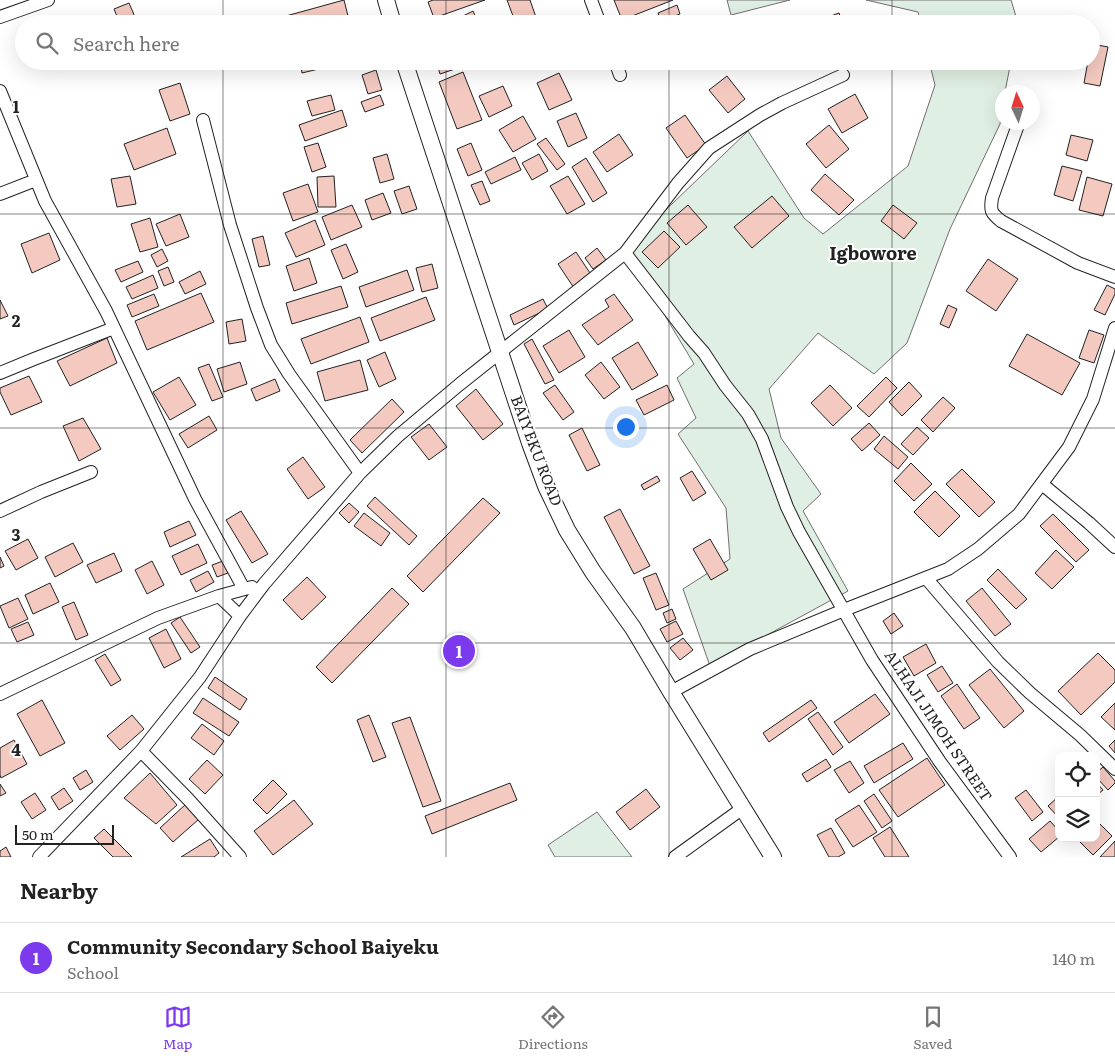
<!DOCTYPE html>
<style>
:root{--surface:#fff;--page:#f2f2f2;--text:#222;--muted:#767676;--line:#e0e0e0;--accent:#7c3aed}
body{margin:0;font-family:Literata,serif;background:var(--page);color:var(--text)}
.controls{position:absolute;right:15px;bottom:15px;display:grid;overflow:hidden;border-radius:10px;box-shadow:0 5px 20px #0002}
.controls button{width:45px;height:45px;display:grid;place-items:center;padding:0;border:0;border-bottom:1px solid var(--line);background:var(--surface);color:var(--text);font:25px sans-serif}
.compass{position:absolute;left:995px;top:85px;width:45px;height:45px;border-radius:50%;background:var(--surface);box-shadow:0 5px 20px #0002;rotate:356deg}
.scale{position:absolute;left:15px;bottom:12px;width:99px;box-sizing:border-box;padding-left:5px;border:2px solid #222;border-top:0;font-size:14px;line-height:18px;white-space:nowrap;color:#222;-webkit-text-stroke:4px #fff;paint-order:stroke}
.you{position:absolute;left:625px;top:426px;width:18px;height:18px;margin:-12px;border:4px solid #fff;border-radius:50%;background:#1a73e8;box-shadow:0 0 0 8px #1a73e833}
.badge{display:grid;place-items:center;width:32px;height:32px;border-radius:50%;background:var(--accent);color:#fff;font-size:16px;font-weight:700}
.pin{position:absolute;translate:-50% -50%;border:2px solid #fff;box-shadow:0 1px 5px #0006}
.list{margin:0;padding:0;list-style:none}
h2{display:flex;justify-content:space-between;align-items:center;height:65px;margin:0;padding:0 20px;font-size:21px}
h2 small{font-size:16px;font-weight:400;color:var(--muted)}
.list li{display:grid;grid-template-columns:32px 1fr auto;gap:15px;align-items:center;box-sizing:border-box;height:70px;padding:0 20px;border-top:1px solid var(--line)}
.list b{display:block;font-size:19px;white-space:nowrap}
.list p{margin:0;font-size:16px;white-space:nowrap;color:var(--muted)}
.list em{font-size:16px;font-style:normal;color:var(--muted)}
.icon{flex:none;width:28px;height:28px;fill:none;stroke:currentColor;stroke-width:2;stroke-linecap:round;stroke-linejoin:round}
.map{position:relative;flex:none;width:1115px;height:857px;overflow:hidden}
.search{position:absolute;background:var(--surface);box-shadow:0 5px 20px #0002;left:15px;right:15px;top:15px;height:55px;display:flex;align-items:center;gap:12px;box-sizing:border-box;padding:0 18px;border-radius:28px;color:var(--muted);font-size:19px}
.sheet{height:135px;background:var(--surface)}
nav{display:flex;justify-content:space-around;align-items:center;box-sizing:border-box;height:70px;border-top:1px solid var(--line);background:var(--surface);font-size:14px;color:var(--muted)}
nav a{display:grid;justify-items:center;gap:2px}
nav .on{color:var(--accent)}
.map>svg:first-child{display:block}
.green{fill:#e0efe3;stroke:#6f6f6f}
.building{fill:#f3c9c0;stroke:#222}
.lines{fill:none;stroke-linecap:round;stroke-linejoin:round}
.minor-casing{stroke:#222;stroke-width:14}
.secondary-casing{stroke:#222;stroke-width:18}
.minor{stroke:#fff;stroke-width:12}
.secondary{stroke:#fff;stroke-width:16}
.grid{fill:none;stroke:#222;stroke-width:1;stroke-opacity:0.55}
.labels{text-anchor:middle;stroke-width:4;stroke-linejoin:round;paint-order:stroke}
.street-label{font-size:15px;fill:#222;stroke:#fff}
.quarter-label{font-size:18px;font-weight:bold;fill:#222;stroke:#fff}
.grid-label{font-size:16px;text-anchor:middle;font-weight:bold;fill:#222;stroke:#fff;stroke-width:4;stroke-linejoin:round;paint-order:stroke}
</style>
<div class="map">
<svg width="1115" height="857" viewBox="0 0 1115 857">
<rect width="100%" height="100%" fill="#fff"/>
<path class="green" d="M727,0h63l-59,15z
M866,0h145l7,23 -97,1 -3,-12z
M929,61h82l-6,31h-3v17l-2,15 -50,105 -43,114 -33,31 -56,-41 -49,56 12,49 40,56 -18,17 45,80 -138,75 -27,-77 47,-30 -4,-51 -48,-74 18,-16 -19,-40 17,-14 -69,-115 123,-118 56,87 19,16 85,-68 27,-81z
M597,812l35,45h-77l-7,-12z"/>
<path class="building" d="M344,0l6,24h-62l-2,-8z
M433,0h52l-51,18 -6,-16z
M507,0h23l8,23 -22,1z
M614,0h59l-51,20z
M129,3l9,21h-18l-6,-15z
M677,5l3,9 -19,7 -3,-8z
M473,11l6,13h-27l-1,-2z
M839,13l4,11h-25l-1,-3z
M808,16l2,8h-23v-1z
M442,19l1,5h-15z
M684,19l2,5h-12z
M1092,44l16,3 -8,39 -16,-3 4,-22h3z
M212,61h22l1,3 -20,5z
M304,61h26l1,5 -29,7 -2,-11z
M436,61h20l2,7 -18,6z
M376,70l6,20 -14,4 -6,-19z
M463,72l19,48 -25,9 -18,-47z
M559,73l13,27 -23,10 -12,-27z
M727,76l18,23 -17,14 -19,-23z
M180,83l10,31 -20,7 -11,-31z
M503,86l9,20 -23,11 -10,-21z
M855,94l13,24 -26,15 -14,-24z
M331,95l4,15 -23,6 -5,-15z
M380,95l4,10 -19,7 -4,-10z
M342,110l5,16 -42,15 -6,-16z
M576,113l11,25 -19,9 -11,-26z
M685,115l21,30 -19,13 -21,-30z
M523,116l13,23 -23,13 -14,-22z
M829,125l20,24 -23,19 -20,-24z
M167,128l9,26 -42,16 -10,-26z
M619,134l14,21 -26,17 -14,-20z
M1071,135l22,5 -6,21 -21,-6z
M546,138l19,26 -8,6 -20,-26z
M318,143l8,24 -14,5 -8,-25z
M471,143l11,27 -14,6 -11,-27z
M387,154l7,25 -14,4 -7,-25z
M539,154l9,17 -16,9 -10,-17z
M515,157l6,13 -30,14 -6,-12z
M586,158l21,35 -14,9 -21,-35z
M1062,166l20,5 -9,30 -19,-6z
M825,174l29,26 -15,15 -28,-25z
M130,176l6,28 -19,3 -6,-28z
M334,176l2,31h-18l-1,-30z
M568,176l17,28 -18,10 -17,-28z
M1087,177l25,7 -9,32 -24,-6z
M482,181l8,20 -10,4 -9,-20z
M308,184l10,28 -25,9 -10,-28z
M409,186l8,23 -15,5 -8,-23z
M383,193l8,20 -19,7 -7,-20z
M772,196l17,20 -37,32 -18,-21z
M352,205l10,22 -31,13 -9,-23z
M688,205l19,22 -21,18 -19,-22z
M893,205l24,18 -13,16 -23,-18z
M180,214l9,23 -23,9 -10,-22z
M150,218l8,29 -18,5 -9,-28z
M315,220l10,25 -29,12 -11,-24z
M664,231l16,16 -22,21 -16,-16z
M49,233l11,27 -28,13 -11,-29z
M263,236l7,29 -11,2 -7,-28z
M346,244l12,28 -15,7 -12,-29z
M597,248l9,12 -13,9 -8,-11z
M162,249l6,12 -11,6 -6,-12z
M576,252l16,24 -18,12 -16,-24z
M309,258l8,25 -23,8 -8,-25z
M988,259l30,20 -22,32 -30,-20z
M138,261l5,11 -22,10 -6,-12z
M432,264l6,24 -16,4 -6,-24z
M168,267l6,15 -10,4 -6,-15z
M407,270l7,20 -48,17 -7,-20z
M200,271l6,13 -21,10 -6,-12z
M153,275l5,13 -26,11 -6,-12z
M1107,285l8,4v5l-10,21 -11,-5z
M341,286l7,21 -56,17 -6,-21z
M201,293l13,29 -67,28 -12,-29z
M154,294l5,12 -27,11 -5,-12z
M614,294l19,26 -35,25 -16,-20 27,-18 -4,-7z
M426,297l9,23 -55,21 -9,-23z
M543,299l5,10 -34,16 -4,-10z
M0,300l8,16 -8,3z
M948,305l9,4 -8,19 -9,-4z
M360,317l9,25 -58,22 -10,-25z
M242,319l4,22 -17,3 -3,-22z
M569,330l16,27 -26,16 -16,-27z
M1089,330l15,5 -10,28 -15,-5z
M1027,334l53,29 -18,32 -53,-29z
M107,338l10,25 -47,23 -13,-25z
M532,339l22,41 -9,4 -21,-40z
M638,342l20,33 -26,15 -20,-32z
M385,352l11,27 -17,8 -12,-27z
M360,360l8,30 -43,11 -8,-29z
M240,362l7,22 -23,8 -7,-23z
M601,362l19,25 -16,12 -19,-24z
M209,364l14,33 -11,4 -14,-33z
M29,376l13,26 -31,13 -11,-23v-4z
M179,377l17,28 -26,15 -17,-28z
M886,377l11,11 -28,29 -12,-11z
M275,379l5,12 -24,10 -5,-12z
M909,382l13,14 -20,20 -13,-14z
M555,385l19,27 -11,8 -20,-27z
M667,385l7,15 -30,15 -8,-15z
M830,385l22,23 -19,18 -22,-23z
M476,389l27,35 -20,16 -27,-34z
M943,397l12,11 -22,24 -12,-12z
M392,399l12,13 -42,41 -12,-13z
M209,416l8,14 -29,18 -9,-14z
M83,418l18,31 -22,12 -16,-35z
M869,423l11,12 -18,16 -11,-12z
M429,424l18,23 -18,13 -18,-23z
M917,427l12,11 -16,17 -12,-11z
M582,428l18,37 -13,6 -18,-36z
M884,436l24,21 -10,12 -24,-20z
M303,457l22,30 -17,12 -21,-30z
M911,463l21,21 -18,17 -20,-20z
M962,469l33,33 -16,15 -33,-33z
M692,471l14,22 -13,8 -13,-23z
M657,476l3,5 -16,9 -3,-5z
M935,491l25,25 -21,21 -25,-25z
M375,497l42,39 -8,9 -42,-39z
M483,498l17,15 -77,79 -16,-16z
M349,503l10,9 -10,11 -10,-10z
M620,509l30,57 -16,8 -30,-57z
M241,511l27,43 -16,9 -26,-43z
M364,513l26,20 -9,13 -27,-20z
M1053,514l36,36 -13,12 -36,-36z
M189,521l7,14 -26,12 -6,-15z
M28,539l10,19 -22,12 -11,-19z
M710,539l18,31 -17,10 -18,-31z
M73,543l10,19 -28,15 -10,-20z
M198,544l9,19 -26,12 -9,-19z
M1056,550l18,17 -22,22 -17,-16z
M114,553l8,18 -26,12 -9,-18z
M0,557l4,9 -4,2z
M152,561l12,24 -17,9 -12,-24z
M223,561l5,12 -11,4 -5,-12z
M998,569l29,30 -11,10 -29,-29z
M208,571l6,11 -18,10 -6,-12z
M656,573l13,32 -13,5 -13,-32z
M307,577l19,20 -24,23 -19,-20z
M50,583l9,19 -26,12 -8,-19z
M392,588l17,16 -77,79 -16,-16z
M982,588l29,36 -16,12 -29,-35z
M18,598l10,21 -19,9 -9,-22z
M74,602l14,33 -12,5 -14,-33z
M672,609l4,10 -9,4 -4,-10z
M894,613l9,13 -12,8 -8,-13z
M180,617l20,30 -9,6 -20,-30z
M676,621l7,13 -16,8 -7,-13z
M28,622l6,13 -17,7 -6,-13z
M166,629l15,30 -17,9 -15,-30z
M683,638l10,12 -13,10 -10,-12z
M926,644l10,19 -22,13 -11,-19z
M1098,653l17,17v12l-34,33 -23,-24z
M105,654l16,26 -10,6 -16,-26z
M942,666l11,17 -15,9 -11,-17z
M990,669l34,42 -20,17 -35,-43z
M215,677l32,22 -7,11 -32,-22z
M957,684l23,34 -16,11 -23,-33z
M875,694l15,20 -41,29 -15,-21z
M203,698l36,24 -10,14 -36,-23z
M42,700l23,43 -25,13 -23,-42z
M811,700l6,8 -48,34 -6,-9z
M1115,703v27l-14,-13z
M818,712l25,35 -10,8 -25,-36z
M132,715l12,14 -24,21 -13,-14z
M369,715l17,42 -13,5 -16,-42z
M410,717l31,84 -18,6 -31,-84z
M202,724l22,17 -10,14 -23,-17z
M14,740l13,24 -26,14 -1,-3v-27z
M1115,740v13l-6,-7z
M903,743l10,16 -39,24 -10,-17z
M927,758l18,27 -47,32 -19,-27z
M826,759l5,8 -24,15 -5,-8z
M207,760l16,15 -18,19 -16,-15z
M850,761l14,22 -15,10 -15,-23z
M1103,767l12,14v2l-7,7 -12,-13v-4z
M86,770l7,12 -13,8 -7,-12z
M150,773l27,32 -21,19 -32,-26z
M273,780l14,14 -20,20 -14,-14z
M1096,782l7,8 -7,6z
M510,783l7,17 -85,34 -7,-18z
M0,784l6,9 -6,3z
M64,788l9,13 -14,9 -8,-13z
M646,789l14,18 -30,23 -14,-18z
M1026,790l17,22 -11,9 -17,-23z
M35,793l11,17 -14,9 -11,-17z
M874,794l18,27 -10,7 -18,-27z
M1059,796v22l-11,-12z
M294,800l19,24 -40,31 -19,-24z
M186,804l13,15 -26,23 -13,-14z
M859,805l18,27 -24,15 -18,-27z
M1096,820l16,16 -19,19 -17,-17h20z
M1050,821l9,10v6l-18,15 -12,-13z
M890,827l19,30h-24l-12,-19z
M831,828l14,25 -7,4h-9l-12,-22z
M104,829l28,28h-19l-19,-19z
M210,839l9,14 -5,4h-33z
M1115,841v16h-15z
M6,847l5,10h-11v-6z"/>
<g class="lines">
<defs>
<path id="minor" d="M591,0l9,24
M0,17l48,-17
M615,61l5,14
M0,91l45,110 61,110 89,188 49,90
M203,120l27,105 27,83 14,37 18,29 71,99
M1019,122l-27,76c-2,13 -1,15 9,23l77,42 37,14
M0,194l36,-14
M625,253l64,83 15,17 21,32 23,29 14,25 25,68 12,25 73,128 68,102 70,95
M0,373l34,-14 80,-31
M1042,484l47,39 26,24
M0,511l41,-19 50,-20
M926,578l72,84 32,31 50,42 35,34
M219,596l21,20
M671,692l79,-43 94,-39 104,-41 30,-20 41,-35 50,-67 24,-48 22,-71
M0,694l158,-76 61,-22 33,-9
M141,751l47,48 52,58
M39,857l102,-106 59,-74 40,-61 24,-32 96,-111 38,-37 62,-52 165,-131 53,-70 31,-35 51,-33 22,-12 61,-28
M675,857l68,-49"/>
<path id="secondary" d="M386,0l7,24
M404,61l126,382 16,43 21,44 26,42 40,56 38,64 102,165"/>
</defs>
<use href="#minor" class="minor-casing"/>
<use href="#secondary" class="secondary-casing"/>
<use href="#minor" class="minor"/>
<use href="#secondary" class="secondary"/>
</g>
<path class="grid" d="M223,0v24M446,0v24M669,0v24M892,0v24M223,61v796M446,61v796M669,61v796M892,61v796M0,214h1115M0,428h1115M0,643h1115"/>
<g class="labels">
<g class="street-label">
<text transform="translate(536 451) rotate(69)" y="5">BAIYEKU ROAD</text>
<text transform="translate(938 726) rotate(56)" y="5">ALHAJI JIMOH STREET</text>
</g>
<g class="quarter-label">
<text x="873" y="260">Igbowore</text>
</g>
</g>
<g class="grid-label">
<text x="16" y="113">1</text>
<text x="16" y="327">2</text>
<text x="16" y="541">3</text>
<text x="16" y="756">4</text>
</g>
</svg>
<div class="controls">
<button><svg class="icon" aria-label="locate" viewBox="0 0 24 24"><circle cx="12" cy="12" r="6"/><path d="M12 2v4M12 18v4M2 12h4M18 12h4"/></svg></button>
<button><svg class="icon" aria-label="layers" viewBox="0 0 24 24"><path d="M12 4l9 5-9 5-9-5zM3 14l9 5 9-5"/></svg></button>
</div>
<svg class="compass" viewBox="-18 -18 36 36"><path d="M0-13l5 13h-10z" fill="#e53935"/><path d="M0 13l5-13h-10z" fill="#767676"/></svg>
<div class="scale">50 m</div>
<div class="you"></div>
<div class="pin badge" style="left:459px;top:651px">1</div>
<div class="search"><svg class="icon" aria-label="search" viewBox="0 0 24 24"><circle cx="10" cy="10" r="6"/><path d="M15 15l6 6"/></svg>Search here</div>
</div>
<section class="sheet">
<h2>Nearby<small></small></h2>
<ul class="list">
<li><span class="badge">1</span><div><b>Community Secondary School Baiyeku</b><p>School</p></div><em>140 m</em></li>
</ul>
</section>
<nav>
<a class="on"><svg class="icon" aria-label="map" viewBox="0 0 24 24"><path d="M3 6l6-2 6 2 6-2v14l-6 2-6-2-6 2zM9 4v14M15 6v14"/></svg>Map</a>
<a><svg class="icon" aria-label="directions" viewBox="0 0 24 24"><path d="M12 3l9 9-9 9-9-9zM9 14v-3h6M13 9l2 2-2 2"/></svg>Directions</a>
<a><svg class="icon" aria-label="saved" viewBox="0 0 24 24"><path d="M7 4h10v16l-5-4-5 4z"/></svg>Saved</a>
</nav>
